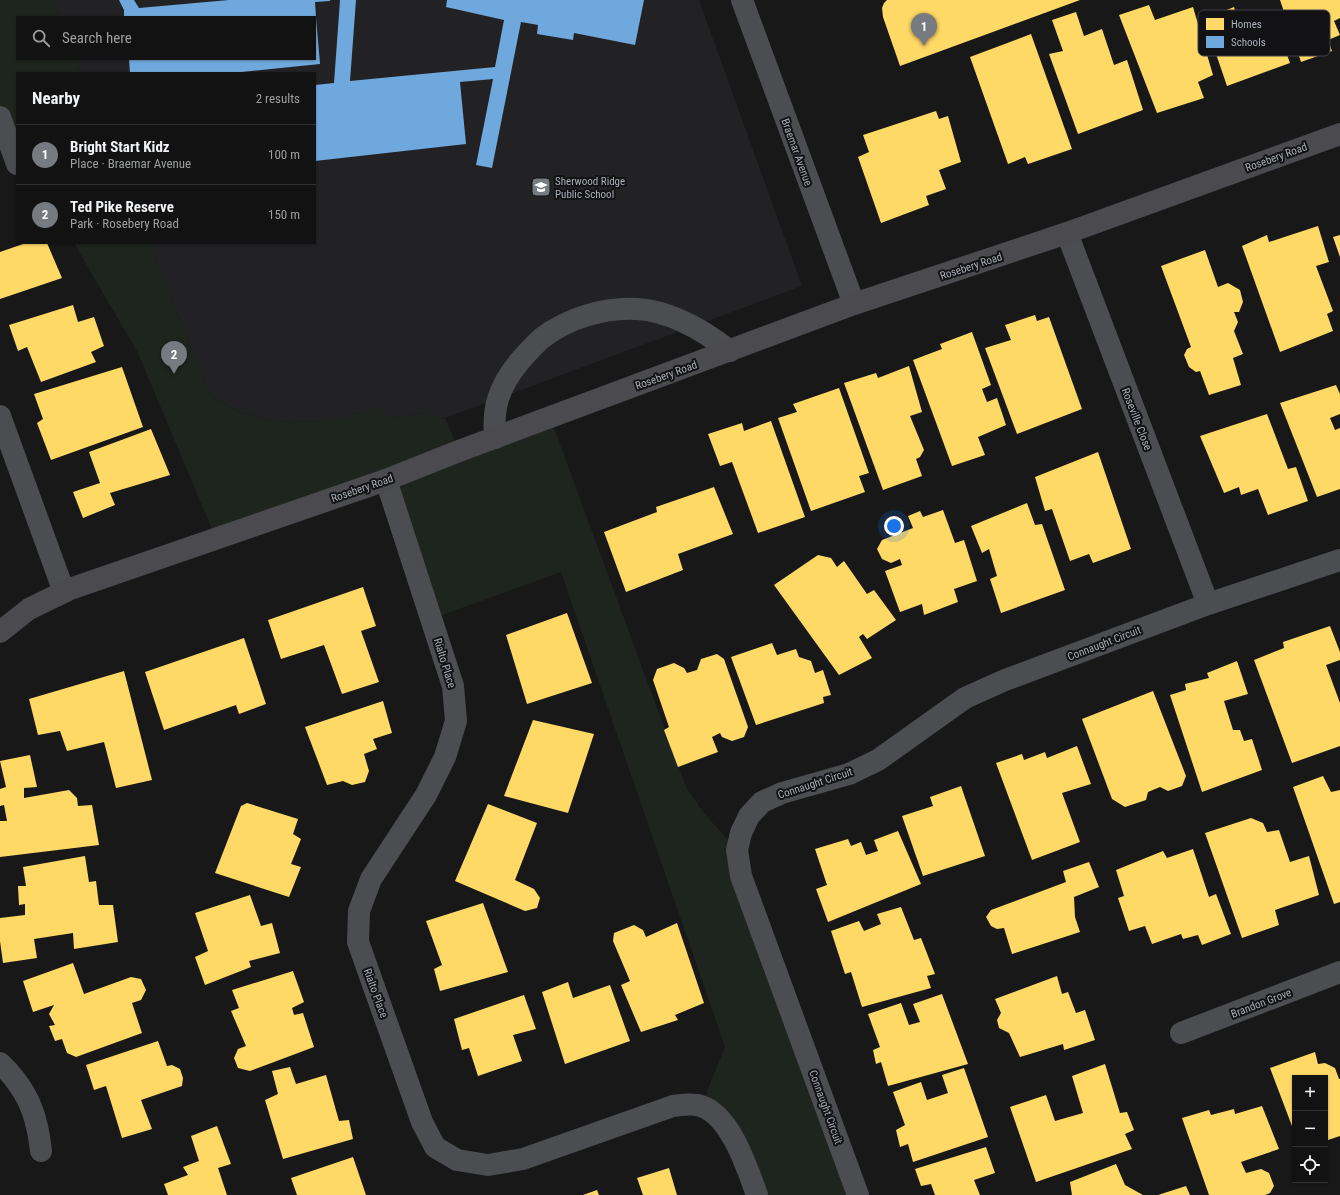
<!DOCTYPE html>
<meta charset="utf-8">
<style>
:root{--surface:#121212;--page:#1f2020;--text:#f1f3f6;--muted:#9c9e9f;--line:#313232;--accent:#767a81}
body{margin:0;font-family:"Roboto Condensed",sans-serif;background:var(--page);color:var(--text)}
.controls{position:absolute;right:12px;bottom:12px;display:grid;overflow:hidden;border-radius:0px;box-shadow:0 1px 3px #0004}
.controls button{width:36px;height:36px;display:grid;place-items:center;padding:0;border:0;border-bottom:1px solid var(--line);background:var(--surface);color:var(--text);font:20px sans-serif}
.you{position:absolute;left:894px;top:526px;width:14px;height:14px;margin:-10px;border:3px solid #fff;border-radius:50%;background:#1a73e8;box-shadow:0 0 0 6px #1a73e833}
.badge{display:grid;place-items:center;width:26px;height:26px;border-radius:50%;background:var(--accent);color:#fff;font-size:13px;font-weight:700}
.pin{position:absolute;translate:-50% -33px;filter:drop-shadow(0 1px 2px #0008)}
.pin::after{content:'';position:absolute;top:21px;width:14px;height:12px;background:inherit;clip-path:polygon(0 0,100% 0,50% 100%)}
.list{margin:0;padding:0;list-style:none}
h2{display:flex;justify-content:space-between;align-items:center;height:52px;margin:0;padding:0 16px;font-size:17px}
h2 small{font-size:13px;font-weight:400;color:var(--muted)}
.list li{display:grid;grid-template-columns:26px 1fr auto;gap:12px;align-items:center;box-sizing:border-box;height:60px;padding:0 16px;border-top:1px solid var(--line)}
.list b{display:block;font-size:15px;white-space:nowrap}
.list p{margin:0;font-size:13px;white-space:nowrap;color:var(--muted)}
.list em{font-size:13px;font-style:normal;color:var(--muted)}
.icon{flex:none;width:22px;height:22px;fill:none;stroke:currentColor;stroke-width:2;stroke-linecap:round;stroke-linejoin:round}
.map{position:relative;flex:none;width:1340px;height:1195px;overflow:hidden}
.search{position:absolute;background:var(--surface);box-shadow:0 1px 3px #0004;left:16px;top:16px;width:300px;height:44px;display:flex;align-items:center;gap:10px;box-sizing:border-box;padding:0 14px;border-radius:0px;color:var(--muted);font-size:15px}
.panel{position:absolute;background:var(--surface);box-shadow:0 1px 3px #0004;left:16px;top:72px;width:300px;height:172px;border-radius:0px}
.map>svg:first-child{display:block}
.built{fill:#222224}
.green{fill:#1e251f}
.homes{fill:#ffd966}
.schools{fill:#6fa8dc}
.lines{fill:none;stroke-linecap:round;stroke-linejoin:round}
.street{stroke:#4c4d51;stroke-width:22}
.secondary{stroke:#4b4b4f;stroke-width:22}
.labels{text-anchor:middle;stroke-width:4;stroke-linejoin:round;paint-order:stroke}
.street-label{font-size:11px;fill:#a9aeb9;stroke:#121214}
.poi-label{font-size:11px;fill:#a9aeb9;stroke:#121214;text-anchor:start}
.key{fill:#121214;stroke:#3f4146;stroke-width:1}
.key-label{font-size:11px;fill:#a9aeb9}
</style>
<div class="map">
<svg width="1340" height="1195" viewBox="0 0 1340 1195">
<rect width="100%" height="100%" fill="#181818"/>
<path class="built" d="M52,0h647l103,286 -357,132 -25,-5 -27,5 -11,-6 -18,-1 -26,8 -28,3 -34,-1 -34,-8 -32,-17 -61,-153h166v-170h-234l-6,-14h240v-42h-256z"/>
<path class="green" d="M0,0h52l7,17h-42v42h58l6,14h-64v91l-17,-47z
M74,243h75l61,153 32,17 34,8 34,1 28,-3 26,-8 11,-1 7,2 11,6 27,-5 25,5 14,33 91,-34 136,370 17,25 34,38 121,345h-101l-56,-89 24,-59 -164,-475 -130,47 -46,-139 -169,59 -78,-186z"/>
<path class="homes" d="M887,0h193l-180,66 -17,-49 -1,-9 2,-5z
M1280,0h60v18l-6,3 6,14 -12,5 4,11 -31,11z
M1149,5l6,15 38,-13 20,68 -15,7 6,16 -47,15 -38,-98z
M1234,7l5,16 32,-13 19,53 -63,23 -23,-67z
M1076,12l8,24 18,-7 12,36 13,-5 16,50 -65,24 -29,-80 14,-3 -11,-31z
M1031,34l41,115 -44,15 -3,-7 -17,7 -38,-107z
M936,111l3,8 9,-3 13,46 -22,8 7,19 -20,7 3,9 -48,18 -23,-66 11,-5 -6,-17z
M1318,226l11,36 -13,4 17,45 -6,3 6,17 -53,21 -38,-106 25,-11 2,7z
M1340,235v22l-7,-20z
M26,243h21l15,35 -62,21v-47z
M1205,250l13,37 10,-4 12,7 3,12 -4,10h-5l4,10 -4,9 9,23 -10,4 8,27 -32,10 -9,-24 -4,1 -7,-5 -5,-12 3,-6 4,-2 -30,-81z
M73,305l5,17 16,-5 10,29 -13,6 5,10 -55,20 -14,-35 -9,4 -9,-26z
M1035,315l2,6 12,-4 33,92 -65,25 -32,-86 26,-8 -6,-15z
M972,332l19,53 -9,4 5,13 10,-4 9,27 -28,12 7,18 -33,11 -39,-106 29,-11 -2,-5z
M909,366l13,46 -12,4 14,34 -4,7 -4,2 6,17 -39,14 -39,-107 32,-10 2,5z
M122,367l21,60 -92,33 -14,-37 6,-4 -9,-25z
M1336,385l4,9v20l-10,4 5,12 5,-2v61l-23,8 -37,-94z
M839,388l30,85 -10,3 6,16 -54,19 -33,-93 19,-6 -4,-8z
M1267,414l21,55 8,-2 12,34 -40,14 -10,-26 -17,6 -2,-8 -15,6 -24,-57z
M771,421l34,96 -47,16 -26,-71 -12,4 -12,-32 34,-11 2,8z
M151,429l19,46 -60,18 5,12 -32,13 -10,-26 27,-9 -11,-31z
M1098,452l33,97 -38,14 -4,-9 -19,7 -18,-52 -7,2 -10,-34z
M714,487l19,47 -55,20 5,16 -57,22 -22,-60 53,-20 -1,-5z
M1027,503l8,22 7,-1 23,66 -64,23 -11,-34 7,-3 -8,-27 -7,4 -11,-27z
M943,510l12,33 9,-3 13,41 -23,8 4,13 -34,13 -2,-11 -22,8 -15,-41 17,-6 -2,-6 -9,4 -9,-4 -5,-10 5,-9 31,-12 -5,-12 12,-5 3,6z
M818,555l13,3 6,9 7,-6 23,33 7,-4 22,30 -29,19 -4,-5 -4,3 13,21 -33,17 -65,-90z
M363,587l13,39 -15,5 18,51 -37,12 -18,-49 -43,14 -13,-39z
M567,613l25,70 -65,21 -21,-69z
M1330,626l10,26v8l-14,5 14,38v43l-48,17 -38,-103 30,-12 -1,-6z
M244,638l22,66 -27,10 -3,-9 -72,25 -19,-58z
M772,643l5,12 19,-6 3,8 12,4 4,12 8,-3 8,25 -8,2 1,6 -68,22 -25,-68z
M717,654l7,5 24,68 -4,10 -12,4 -10,-4 -2,-4 -8,4 6,15 -40,15 -14,-37 5,-3 -16,-47 4,-11 17,-6 10,5 3,5 10,-3 4,-11z
M1237,661l11,33 -24,7 9,29h7l4,11 8,-2 10,31 -60,22 -32,-97 16,-5 -1,-6 24,-6 -2,-5z
M124,671l28,109 -36,8 -12,-46 -37,9 -7,-20 -22,4 -9,-36z
M1153,691l33,85 -4,10 -14,5 -8,-4 -12,5 -2,8 -21,7 -13,-8 -30,-80z
M383,701l9,32 -19,6 4,10 -13,5 5,17 -4,11 -13,3 -9,-4 -16,4 -22,-58z
M533,720l61,14 -26,79 -64,-17z
M1077,746l14,38 -29,9 18,49 -48,18 -36,-97 26,-9 2,6 21,-8 2,6z
M30,755l7,32 -13,1v10l45,-8 8,8 1,8 14,-1 7,40 -99,12v-36h7l-3,-16 -4,1v-17l6,-2 -6,-26z
M1323,776l8,16 9,-2v112l-6,2 -41,-117z
M961,786l24,70 -62,20 -21,-60 31,-10 -3,-9z
M247,803l51,16 -5,15 8,5 -10,25 10,3 -12,30 -74,-24 26,-67z
M488,804l49,19 -22,57 19,9 6,9 -3,10 -12,3 -70,-30z
M1251,818l12,5 4,9 12,-2 11,32 19,-6 10,39 -44,15 4,15 -37,13 -37,-105z
M898,831l23,53 -93,38 -12,-33 11,-4 -12,-36 33,-10 3,7 10,-4 5,13 12,-4 -4,-11z
M1193,849l16,48 7,-3 15,40 -29,11 -4,-10 -15,4 -2,-5 -29,10 -7,-18 -16,5 -11,-33 6,-2 -8,-26 47,-19 4,7z
M85,856l4,26 7,-1 3,24h14l5,37 -44,7 -1,-16 -39,6 3,19 -34,5 -3,-22v-23l25,-3v-11l-6,1 -1,-19h8l-3,-19z
M1089,862l10,25 -25,10 1,20 5,15 -68,22 -8,-26 -7,1 -6,-3 -5,-9 5,-7 75,-28 -3,-11z
M250,895l11,31 11,-3 8,30 -31,8 2,6 -46,18 -10,-28 13,-6 -13,-38z
M483,903l25,69 -68,19 -6,-22 8,-4 -16,-44z
M901,907l13,33 7,-2 14,36 -8,2 4,12 -69,19 -11,-35 -6,2 -14,-43 28,-10 5,10 17,-7 -4,-10z
M677,923l27,80 -29,12 3,5 -37,12 -20,-47 9,-4 -17,-40 1,-8 20,-8 9,5 3,7z
M73,963l11,31 47,-17 10,2 5,11 -5,10 -9,3 10,30 -66,24 -9,-4 -5,-14 -7,2 -6,-15 6,-1 -6,-11 5,-9 -21,7 -10,-31z
M293,971l11,31 -12,6 2,7 9,-2 11,34 -64,24 -12,-3 -4,-10 4,-9 8,-3 -15,-35 8,-3 -7,-18z
M1057,976l5,18 6,-2 8,21 9,-3 10,30 -31,10 -1,-6 -43,13 -11,-24 -10,-5 -2,-8 4,-7 -6,-14z
M568,982l5,16 37,-13 20,56 -65,23 -23,-72z
M942,994l26,70 -80,22 -7,-24 -5,2 -3,-14 7,-3 -12,-33 33,-11 8,22 11,-3 -7,-18z
M524,995l12,34 -23,6 9,26 -44,15 -9,-28 -7,2 -8,-31z
M158,1041l9,25 5,-1 8,4 3,9 -1,8 -41,14 11,29 -30,9 -16,-52 -12,4 -8,-25z
M1315,1052l3,12 7,-1 10,5 4,11h1v57l-15,5v-63h-30v56l-25,-66z
M1105,1064l15,49 7,-1 7,18 -9,4 7,15 -96,33 -26,-75 36,-12 9,26 28,-8 -11,-37z
M290,1067l6,17 30,-9 13,46 10,-1 4,19 -70,20 -18,-59 13,-6 -6,-23z
M964,1068l24,69 -75,25 -5,-18 -8,3 -4,-17 9,-5 -12,-33 28,-10 6,18 21,-7 -6,-18z
M1262,1106l17,43 -38,13 5,11 15,-4 8,4 5,13 -4,7 -5,2h-56l-27,-77 27,-8 2,5 23,-6 1,5z
M217,1126l14,38 -13,4 9,27h-59l-4,-11 24,-9 -5,-8 16,-6 -8,-25z
M986,1147l9,26 -21,7 6,15h-45l-4,-11 -10,2 -6,-17z
M353,1157l13,38h-69l-6,-17z
M1116,1164l9,21 18,10h-71l-2,-13z
M669,1168l8,27h-34l-6,-17z
M1186,1186l4,9h-32z
M597,1190l2,5h-16z"/>
<path class="schools" d="M119,0h15l5,8 90,-8h101v1l-15,1 1,15h-192v-7z
M340,0h16l-6,81 145,-14 9,-47 -58,-13 1,-7h197l-9,45 -61,-12 -1,7 -36,-6 1,-9 -17,-3 -29,146 -16,-3 17,-86 -33,3 6,62 -151,17v-76l19,-2z
M315,17h1l4,47 -88,9h-102l-1,-14h186z"/>
<g class="lines">
<path class="street" d="M742,0l112,304
M0,117l17,47
M1067,233l141,371
M0,416l64,176
M495,438c-1,-13 -1,-26 3,-39 4,-13 12,-26 21,-37 7,-8 15,-17 23,-24 26,-20 63,-31 95,-29 34,2 66,21 93,42
M386,480l67,206 3,35 -11,36 -19,38 -55,84 -12,32 -1,31 64,180 13,25 22,13 31,5 35,-6 150,-53c9,-1 19,-3 28,0 30,10 46,62 56,89
M1181,1033l159,-61
M0,1063c18,17 32,39 37,64 2,8 3,16 4,24
M858,1195l-117,-319 -4,-26 4,-17 8,-17 13,-14 20,-9 67,-19 29,-14 87,-62 40,-18 203,-76 132,-44"/>
<path class="secondary" d="M0,632l29,-23 41,-20 316,-109 73,-29 395,-147 213,-71 273,-99"/>
</g>
<defs>
<symbol id="school-square" viewBox="-11 -11 22 22"><rect x="-9" y="-9" width="18" height="18" rx="4" fill="#767a81" stroke="#121214"/><path d="M0-5L7-2L0 1L-7-2ZM-4 1L0 2.5L4 1V4Q0 6-4 4Z" fill="#fff"/></symbol>
</defs>
<g fill-rule="evenodd">
<use href="#school-square" x="530" y="176" width="22" height="22"/>
</g>
<g class="labels">
<g class="street-label">
<text transform="translate(797 152) rotate(70)" y="4">Braemar Avenue</text>
<text transform="translate(1276 157) rotate(-20)" y="4">Rosebery Road</text>
<text transform="translate(971 266) rotate(-18)" y="4">Rosebery Road</text>
<text transform="translate(666 375) rotate(-20)" y="4">Rosebery Road</text>
<text transform="translate(1137 419) rotate(69)" y="4">Roseville Close</text>
<text transform="translate(362 488) rotate(-19)" y="4">Rosebery Road</text>
<text transform="translate(1104 643) rotate(-21)" y="4">Connaught Circuit</text>
<text transform="translate(445 663) rotate(73)" y="4">Rialto Place</text>
<text transform="translate(815 783) rotate(-18)" y="4">Connaught Circuit</text>
<text transform="translate(376 993) rotate(70)" y="4">Rialto Place</text>
<text transform="translate(1261 1003) rotate(-21)" y="4">Brandon Grove</text>
<text transform="translate(826 1107) rotate(70)" y="4">Connaught Circuit</text>
</g>
<g class="poi-label">
<text x="555" y="185">Sherwood Ridge<tspan x="555" dy="13">Public School</tspan></text>
</g>
</g>
<rect x="1198" y="10" width="132" height="46" rx="6" class="key"/>
<rect x="1206" y="18" width="18" height="12" fill="#ffd966"/>
<rect x="1206" y="36" width="18" height="12" fill="#6fa8dc"/>
<g class="key-label">
<text x="1231" y="28">Homes</text>
<text x="1231" y="46">Schools</text>
</g>
</svg>
<div class="controls">
<button>+</button>
<button>−</button>
<button><svg class="icon" aria-label="locate" viewBox="0 0 24 24"><circle cx="12" cy="12" r="6"/><path d="M12 2v4M12 18v4M2 12h4M18 12h4"/></svg></button>
</div>
<div class="you"></div>
<div class="pin badge" style="left:924px;top:46px">1</div>
<div class="pin badge" style="left:174px;top:374px">2</div>
<div class="search"><svg class="icon" aria-label="search" viewBox="0 0 24 24"><circle cx="10" cy="10" r="6"/><path d="M15 15l6 6"/></svg>Search here</div>
<section class="panel">
<h2>Nearby<small>2 results</small></h2>
<ul class="list">
<li><span class="badge">1</span><div><b>Bright Start Kidz</b><p>Place · Braemar Avenue</p></div><em>100 m</em></li>
<li><span class="badge">2</span><div><b>Ted Pike Reserve</b><p>Park · Rosebery Road</p></div><em>150 m</em></li>
</ul>
</section>
</div>
